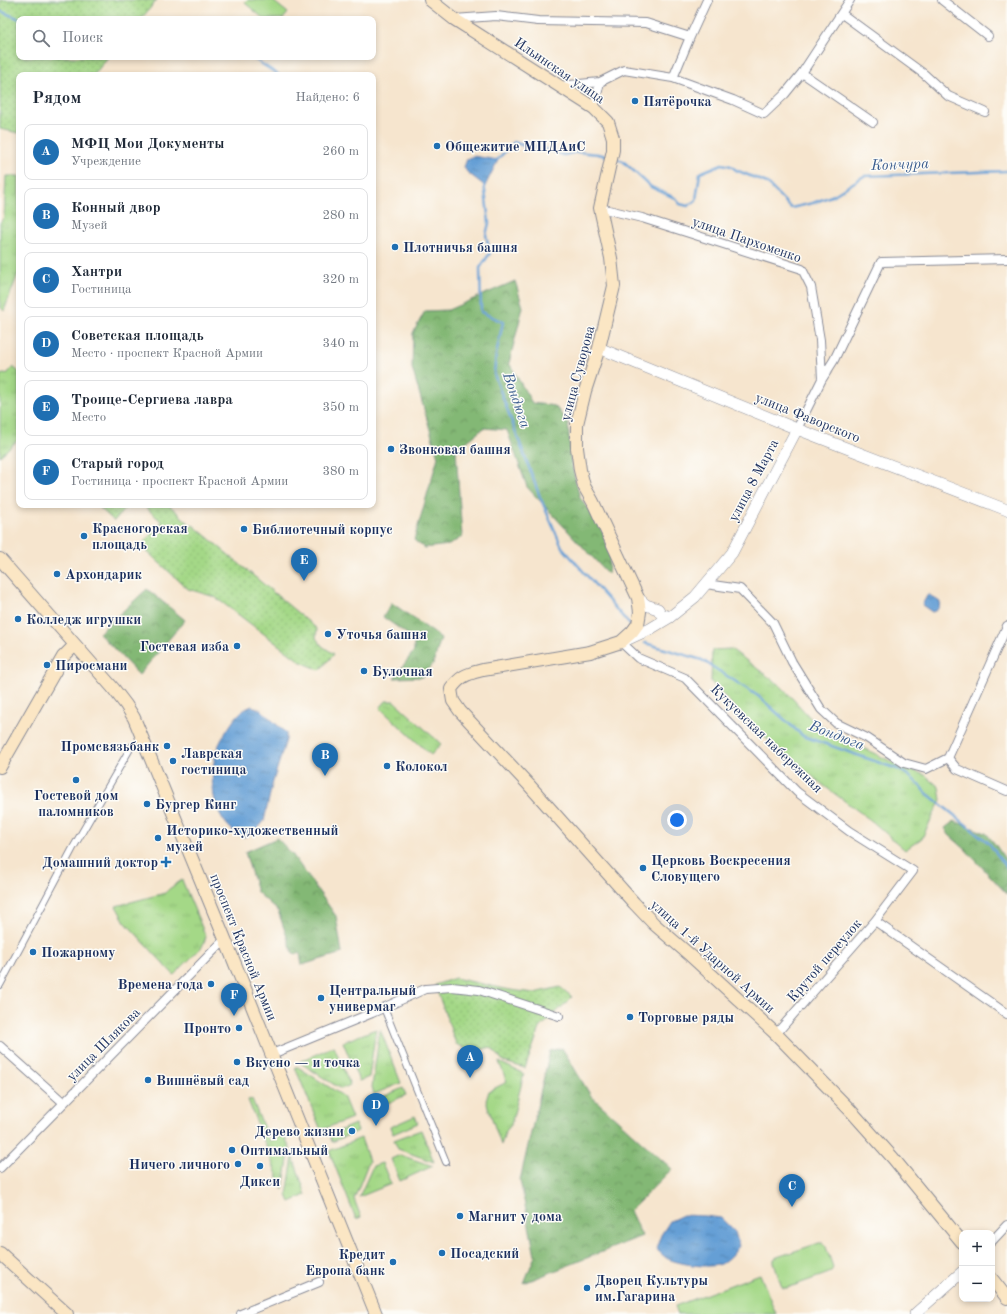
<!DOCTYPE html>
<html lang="ru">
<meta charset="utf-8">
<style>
:root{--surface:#fff;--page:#f2f2f3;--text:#1f2937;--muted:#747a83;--line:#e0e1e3;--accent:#1f6fb2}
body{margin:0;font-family:"Old Standard TT",serif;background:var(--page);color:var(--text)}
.controls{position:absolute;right:12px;bottom:12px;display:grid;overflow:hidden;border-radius:8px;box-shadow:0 2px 6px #0003}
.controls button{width:36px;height:36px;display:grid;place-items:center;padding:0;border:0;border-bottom:1px solid var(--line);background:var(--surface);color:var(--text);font:20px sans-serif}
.you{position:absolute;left:677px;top:820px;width:14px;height:14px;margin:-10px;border:3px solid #fff;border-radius:50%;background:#1a73e8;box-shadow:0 0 0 6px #1a73e833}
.badge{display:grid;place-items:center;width:26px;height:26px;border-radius:50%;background:var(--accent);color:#fff;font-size:13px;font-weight:700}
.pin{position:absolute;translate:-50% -33px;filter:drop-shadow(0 1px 2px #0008)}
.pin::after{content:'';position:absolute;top:21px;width:14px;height:12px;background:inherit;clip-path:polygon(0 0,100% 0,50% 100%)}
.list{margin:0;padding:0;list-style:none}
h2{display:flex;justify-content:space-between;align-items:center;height:52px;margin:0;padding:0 16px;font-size:17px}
h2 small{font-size:13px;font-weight:400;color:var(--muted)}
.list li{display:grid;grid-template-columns:26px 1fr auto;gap:12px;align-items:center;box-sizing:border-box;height:56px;margin:0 8px 8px;padding:0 8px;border:1px solid var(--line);border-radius:8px}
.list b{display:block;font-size:15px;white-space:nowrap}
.list p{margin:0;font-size:13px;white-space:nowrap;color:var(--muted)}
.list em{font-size:13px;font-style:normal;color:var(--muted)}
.icon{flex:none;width:22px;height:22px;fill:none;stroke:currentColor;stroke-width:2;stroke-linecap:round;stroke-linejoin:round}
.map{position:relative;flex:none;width:1007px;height:1314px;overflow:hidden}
.search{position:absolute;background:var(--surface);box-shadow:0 2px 6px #0003;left:16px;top:16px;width:360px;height:44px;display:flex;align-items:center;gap:10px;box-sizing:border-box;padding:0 14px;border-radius:8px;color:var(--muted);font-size:15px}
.panel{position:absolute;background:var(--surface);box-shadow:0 2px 6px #0003;left:16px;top:72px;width:360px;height:436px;border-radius:8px}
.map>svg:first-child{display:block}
.grass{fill:url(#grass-tufts);stroke:#608472}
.forest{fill:url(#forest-crowns);stroke:#4f7469}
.park{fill:url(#park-dots);stroke:#608472}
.garden{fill:#a4d887;stroke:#608472}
.water{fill:url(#water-ripples);stroke:#40679a}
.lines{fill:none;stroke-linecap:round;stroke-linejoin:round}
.stream{stroke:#659fd5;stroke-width:2.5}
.pedestrian-casing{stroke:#888a96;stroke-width:8}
.minor-casing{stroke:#888a96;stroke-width:10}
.tertiary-casing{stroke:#888a96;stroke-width:12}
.secondary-casing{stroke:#888a96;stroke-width:14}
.pedestrian{stroke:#fff;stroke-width:6}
.minor{stroke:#fff;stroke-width:8}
.tertiary{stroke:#fff;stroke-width:11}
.secondary{stroke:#fbe6c4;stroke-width:12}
.poi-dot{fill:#1f6fb2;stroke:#fdfcf7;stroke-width:1.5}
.labels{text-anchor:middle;stroke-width:3;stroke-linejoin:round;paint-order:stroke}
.street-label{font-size:14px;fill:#1b2f5e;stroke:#fdfcf7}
.poi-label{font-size:14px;font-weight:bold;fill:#1b2f5e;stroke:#fdfcf7;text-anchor:start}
.water-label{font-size:15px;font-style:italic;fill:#395c8e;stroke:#fdfcf7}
</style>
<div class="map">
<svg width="1007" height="1314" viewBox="0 0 1007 1314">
<defs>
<pattern id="grass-tufts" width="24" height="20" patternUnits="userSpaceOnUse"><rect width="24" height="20" fill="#a4d887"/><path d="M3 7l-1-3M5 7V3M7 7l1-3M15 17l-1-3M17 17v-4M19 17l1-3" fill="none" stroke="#8dba77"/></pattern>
<pattern id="forest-crowns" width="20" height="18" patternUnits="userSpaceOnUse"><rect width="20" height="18" fill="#83b874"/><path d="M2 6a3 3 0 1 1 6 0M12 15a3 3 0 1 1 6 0" fill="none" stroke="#6a9662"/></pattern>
<pattern id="park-dots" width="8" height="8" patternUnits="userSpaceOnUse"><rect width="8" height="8" fill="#a4d887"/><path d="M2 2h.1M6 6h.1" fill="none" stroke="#8dba77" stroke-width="1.8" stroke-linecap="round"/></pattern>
<pattern id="water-ripples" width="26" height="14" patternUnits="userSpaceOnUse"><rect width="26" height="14" fill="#659fd5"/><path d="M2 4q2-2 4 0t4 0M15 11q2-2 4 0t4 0" fill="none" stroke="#5282b0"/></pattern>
</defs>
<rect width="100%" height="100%" fill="#fdfcf7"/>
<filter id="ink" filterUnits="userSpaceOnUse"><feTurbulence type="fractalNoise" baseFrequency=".025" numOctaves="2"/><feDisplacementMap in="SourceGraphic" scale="8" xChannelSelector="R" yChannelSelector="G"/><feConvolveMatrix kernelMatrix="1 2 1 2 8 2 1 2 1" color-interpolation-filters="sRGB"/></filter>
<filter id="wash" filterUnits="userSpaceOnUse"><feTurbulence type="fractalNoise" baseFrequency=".012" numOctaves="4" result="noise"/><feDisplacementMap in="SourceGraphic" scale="16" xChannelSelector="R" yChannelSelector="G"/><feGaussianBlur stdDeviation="0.9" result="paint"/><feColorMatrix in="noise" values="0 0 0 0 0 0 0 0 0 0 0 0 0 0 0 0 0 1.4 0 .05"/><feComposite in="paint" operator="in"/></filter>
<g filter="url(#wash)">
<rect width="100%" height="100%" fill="#f6e5ce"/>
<path class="grass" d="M6,176h13v95l-15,40 -4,-4v-84l4,-6z
M13,367l6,5v67l-19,17v-81l8,-2z
M731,649l51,38 32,35 30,17 59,28 22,8 14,12 2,13 -19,38 -17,12 -32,-28 -50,-37 -68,-56 -44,-47 1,-32z
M386,701h8l47,43 -10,11 -51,-47z
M182,880l24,57 -4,10 -28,28 -49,-53 -9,-16 49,-13 4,-4z
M376,1029l-7,48 -10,4 -16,-39z
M380,1029l21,54 -27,11 -2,-7z
M334,1046l16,39 -9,4 -42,-27z
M499,1062l25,12 -13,51 -5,6 -5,14 -15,-44 3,-10 18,-9z
M295,1067h3l45,29 9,22 -31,12z
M403,1088l3,7 -25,11 -3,-7z
M252,1099l17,42 15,-6 6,13 -7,42 -35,-90z
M415,1116l3,7 -25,11 -3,-7z
M355,1124l3,7 -26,11 -2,-7z
M421,1130l13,32 -36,-13 -4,-9z
M361,1138l8,23 -15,38 7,18 -5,2 -27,-68z
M400,1155l33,11 -33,15 -9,-22z
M293,1157l13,38 -16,7 -3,-7z
M382,1163l9,21 -32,13 14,-31z"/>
<path class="forest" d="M515,281l8,26 -14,56 23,40 23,3 13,17 3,39 9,36 10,12 12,19 8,27 -2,18 -81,-87 -20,-57 -23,-2 -28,22 6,87 -13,8 -25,3 -10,-8 24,-83 -26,-89 1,-35 12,-22 23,-1z
M147,589l38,31 -46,55 -40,-42z
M392,603l49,35 -8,26 -11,13 -28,1 20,-27v-12l-31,-22z
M954,821l32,12 9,11 12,18v32l-42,-45 -16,-14 -4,-7z
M277,838l15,16 44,62 6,37 -40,12 -2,-12 -7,1 -15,-43 -21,-19 -12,-40z
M562,1048l29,48 81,73 -42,42 12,25 -118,47 11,-27 -15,-76 30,-129z"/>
<path class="park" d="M0,0h157l-16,19h-122v38h89l-14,18h-75v58l-19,-4z
M97,505h31l-14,16z
M143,505h26l23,21 1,-1 124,104 -1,9 6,8 12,8 -14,16 -19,-8 -86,-65 -27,-8 -47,-43 21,-24z
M455,978l55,12 25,3 25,-6 12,10 -32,31 -15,40 -21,-6 -13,-15 -18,5 -17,-8 -21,-59z"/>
<path class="garden" d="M248,0h24l16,13 -5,6h-19l-19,-16z
M819,1243h4l3,4 7,20 -1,3 -3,3 -42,15h-4l-2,-3 -7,-22v-4l3,-2z
M760,1274l16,40h-98l-3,-8z"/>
<path class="water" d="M473,156l25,4 -13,26 -18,-14 -3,-5 3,-8z
M928,594l12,8c0,5 -3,9 -8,10l-10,-7z
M252,706l9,4 25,23v7l-14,45 -8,36 -10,12 -10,4c-30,-12 -37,-54 -28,-83 2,-9 7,-18 12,-25 7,-11 11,-18 24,-23z
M683,1215l22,1 16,2 14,14 4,14c-5,7 -10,14 -18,18 -12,5 -41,0 -53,-5 -4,-2 -8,-7 -12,-10l5,-14 9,-14z"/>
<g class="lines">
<path class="stream" d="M0,11l20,8
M251,57l28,18
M614,158l9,3 28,26 24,11 5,6 8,2 8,-6 4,-27 22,-9 9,2 5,4 31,13 24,25 22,-5 21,-8 30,-19 143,-5
M497,160l17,-18 18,7 4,-3 28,9 13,-3 21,2 9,2
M484,183l5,40 -3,12 4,18 -10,15 1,44 22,10 -7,33 -2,19 46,123 22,50 68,78
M645,643l57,17 56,36 45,40 97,34c10,6 18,12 24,21l65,52 18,25"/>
</g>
</g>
<g filter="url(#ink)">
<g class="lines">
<defs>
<path id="pedestrian" d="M0,985l73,-137 58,-101
M384,1008l62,154"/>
<path id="minor" d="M942,0l46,36
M842,14l82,60 24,22 37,16
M454,19l42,-3 42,5 108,2 44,14
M802,73l71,49
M673,78l17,-41 17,-37
M559,86l41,-4 24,-12 49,8 60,22 31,14 21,-20 17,-21 48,-73
M594,108l6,-26
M600,208l42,10 160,51 9,18 9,53 2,39
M797,429l25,-50 12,-19 47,-98 126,-3
M706,584l34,5 33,34 19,39 29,47 15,14 31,15 37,25 22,6 22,-11
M1007,626l-59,132 9,11 50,22
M621,642l17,16 47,20 112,114 52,39 64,40 -38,50 -99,113
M875,921l132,93
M0,1046l64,57
M272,1054l100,-41 53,-24 27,-2 27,3 80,26
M0,1168l225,-229
M992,1241l15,-16
M241,1314l78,-32"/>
<path id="tertiary" d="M599,348l198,81 210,81
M638,598l8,7 12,4 3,5 9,3
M624,641l26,-12 20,-12 25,-20 37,-44 65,-124
M915,1314l47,-42"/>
<path id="secondary" d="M430,0l24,19 140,89 14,14 5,16v12l-13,58 11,50 3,28 -15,62 -14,43 -8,33v24l3,22 4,16 9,16 45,96 2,14 -2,12 -6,8 -11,10 -31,10 -107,18c-15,4 -22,5 -32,19l2,12 7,10 69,74 105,118 20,21 37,32 85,78 75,77 42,47 69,84
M0,559l113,129 13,17 8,13 91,221 151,375
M0,767l63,-110 12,-12
M0,1253l67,61
M992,1279l15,19"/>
</defs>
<use href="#pedestrian" class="pedestrian-casing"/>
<use href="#minor" class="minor-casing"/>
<use href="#tertiary" class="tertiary-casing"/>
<use href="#secondary" class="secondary-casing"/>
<use href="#pedestrian" class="pedestrian"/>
<use href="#minor" class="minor"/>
<use href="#tertiary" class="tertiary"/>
<use href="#secondary" class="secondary"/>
</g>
</g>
<g class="poi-dot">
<circle cx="635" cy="101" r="4"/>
<circle cx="437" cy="146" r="4"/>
<circle cx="395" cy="247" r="4"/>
<circle cx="391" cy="449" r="4"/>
<circle cx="244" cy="529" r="4"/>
<circle cx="84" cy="536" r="4"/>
<circle cx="57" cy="574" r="4"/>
<circle cx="18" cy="619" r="4"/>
<circle cx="328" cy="634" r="4"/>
<circle cx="237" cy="646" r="4"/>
<circle cx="47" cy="665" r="4"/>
<circle cx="364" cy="671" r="4"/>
<circle cx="167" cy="746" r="4"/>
<circle cx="173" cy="761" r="4"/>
<circle cx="387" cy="766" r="4"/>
<circle cx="76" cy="780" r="4"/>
<circle cx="147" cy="804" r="4"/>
<circle cx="158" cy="838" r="4"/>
<path d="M164 856h4v4h4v4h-4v4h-4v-4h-4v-4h4z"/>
<circle cx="643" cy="868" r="4"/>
<circle cx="33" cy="952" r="4"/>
<circle cx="211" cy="984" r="4"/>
<circle cx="321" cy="998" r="4"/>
<circle cx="630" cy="1017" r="4"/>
<circle cx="239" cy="1028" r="4"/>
<circle cx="237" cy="1062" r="4"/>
<circle cx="148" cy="1080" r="4"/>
<circle cx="352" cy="1131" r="4"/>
<circle cx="232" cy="1150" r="4"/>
<circle cx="238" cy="1164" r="4"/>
<circle cx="260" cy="1166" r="4"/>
<circle cx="460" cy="1216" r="4"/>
<circle cx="442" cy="1253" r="4"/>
<circle cx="393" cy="1262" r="4"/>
<circle cx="587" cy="1288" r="4"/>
</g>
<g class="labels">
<g class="street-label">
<text transform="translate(560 70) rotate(34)" y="5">Ильинская улица</text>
<text transform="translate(747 239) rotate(19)" y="5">улица Пархоменко</text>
<text transform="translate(577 373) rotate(-75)" y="5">улица Суворова</text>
<text transform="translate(808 417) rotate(22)" y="5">улица Фаворского</text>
<text transform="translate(753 480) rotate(-62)" y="5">улица 8 Марта</text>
<text transform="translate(767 738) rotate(44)" y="5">Кукуевская набережная</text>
<text transform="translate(244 947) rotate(68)" y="5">проспект Красной Армии</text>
<text transform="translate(713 956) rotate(42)" y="5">улица 1-й Ударной Армии</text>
<text transform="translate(824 960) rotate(-49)" y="5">Крутой переулок</text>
<text transform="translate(103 1044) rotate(-45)" y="5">улица Шлякова</text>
</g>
<g class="poi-label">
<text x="643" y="106">Пятёрочка</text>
<text x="445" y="151">Общежитие МПДАиС</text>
<text x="403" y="252">Плотничья башня</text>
<text x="399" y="454">Звонковая башня</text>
<text x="92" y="533">Красногорская<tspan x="92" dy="16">площадь</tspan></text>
<text x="252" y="534">Библиотечный корпус</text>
<text x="65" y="579">Архондарик</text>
<text x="26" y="624">Колледж игрушки</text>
<text x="336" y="639">Уточья башня</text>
<text x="229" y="651" text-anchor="end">Гостевая изба</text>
<text x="55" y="670">Пиросмани</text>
<text x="372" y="676">Булочная</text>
<text x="159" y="751" text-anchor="end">Промсвязьбанк</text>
<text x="181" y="758">Лаврская<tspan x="181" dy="16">гостиница</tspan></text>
<text x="395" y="771">Колокол</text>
<text x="76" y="800" text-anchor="middle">Гостевой дом<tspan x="76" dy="16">паломников</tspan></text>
<text x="155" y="809">Бургер Кинг</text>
<text x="166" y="835">Историко-художественный<tspan x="166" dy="16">музей</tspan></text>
<text x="651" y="865">Церковь Воскресения<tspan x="651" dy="16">Словущего</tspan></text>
<text x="158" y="867" text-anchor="end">Домашний доктор</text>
<text x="41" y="957">Пожарному</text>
<text x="203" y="989" text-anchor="end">Времена года</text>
<text x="329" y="995">Центральный<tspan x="329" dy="16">универмаг</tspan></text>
<text x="638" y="1022">Торговые ряды</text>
<text x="231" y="1033" text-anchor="end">Пронто</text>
<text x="245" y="1067">Вкусно — и точка</text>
<text x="156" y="1085">Вишнёвый сад</text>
<text x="344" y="1136" text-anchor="end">Дерево жизни</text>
<text x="240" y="1155">Оптимальный</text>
<text x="230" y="1169" text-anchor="end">Ничего личного</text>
<text x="260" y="1186" text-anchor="middle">Дикси</text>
<text x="468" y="1221">Магнит у дома</text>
<text x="450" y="1258">Посадский</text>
<text x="385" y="1259" text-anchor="end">Кредит<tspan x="385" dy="16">Европа банк</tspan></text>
<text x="595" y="1285">Дворец Культуры<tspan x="595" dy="16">им.Гагарина</tspan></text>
</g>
<g class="water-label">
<text transform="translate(900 164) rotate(-2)" y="5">Кончура</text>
<text transform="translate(517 400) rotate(71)" y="5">Вондюга</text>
<text transform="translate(837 735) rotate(21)" y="5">Вондюга</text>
</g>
</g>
</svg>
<div class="controls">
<button>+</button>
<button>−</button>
</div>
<div class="you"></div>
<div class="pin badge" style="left:470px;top:1078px">A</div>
<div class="pin badge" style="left:325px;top:776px">B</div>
<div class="pin badge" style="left:792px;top:1207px">C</div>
<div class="pin badge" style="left:376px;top:1126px">D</div>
<div class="pin badge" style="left:304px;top:581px">E</div>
<div class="pin badge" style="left:234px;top:1016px">F</div>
<div class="search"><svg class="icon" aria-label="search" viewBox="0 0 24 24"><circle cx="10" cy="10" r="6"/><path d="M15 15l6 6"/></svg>Поиск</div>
<section class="panel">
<h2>Рядом<small>Найдено: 6</small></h2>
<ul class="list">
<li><span class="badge">A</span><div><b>МФЦ Мои Документы</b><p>Учреждение</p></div><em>260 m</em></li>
<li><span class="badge">B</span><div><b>Конный двор</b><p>Музей</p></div><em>280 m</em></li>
<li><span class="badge">C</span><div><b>Хантри</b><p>Гостиница</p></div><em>320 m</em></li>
<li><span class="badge">D</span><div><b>Советская площадь</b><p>Место · проспект Красной Армии</p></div><em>340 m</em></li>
<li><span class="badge">E</span><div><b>Троице-Сергиева лавра</b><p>Место</p></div><em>350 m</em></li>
<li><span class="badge">F</span><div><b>Старый город</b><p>Гостиница · проспект Красной Армии</p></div><em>380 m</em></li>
</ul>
</section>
</div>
